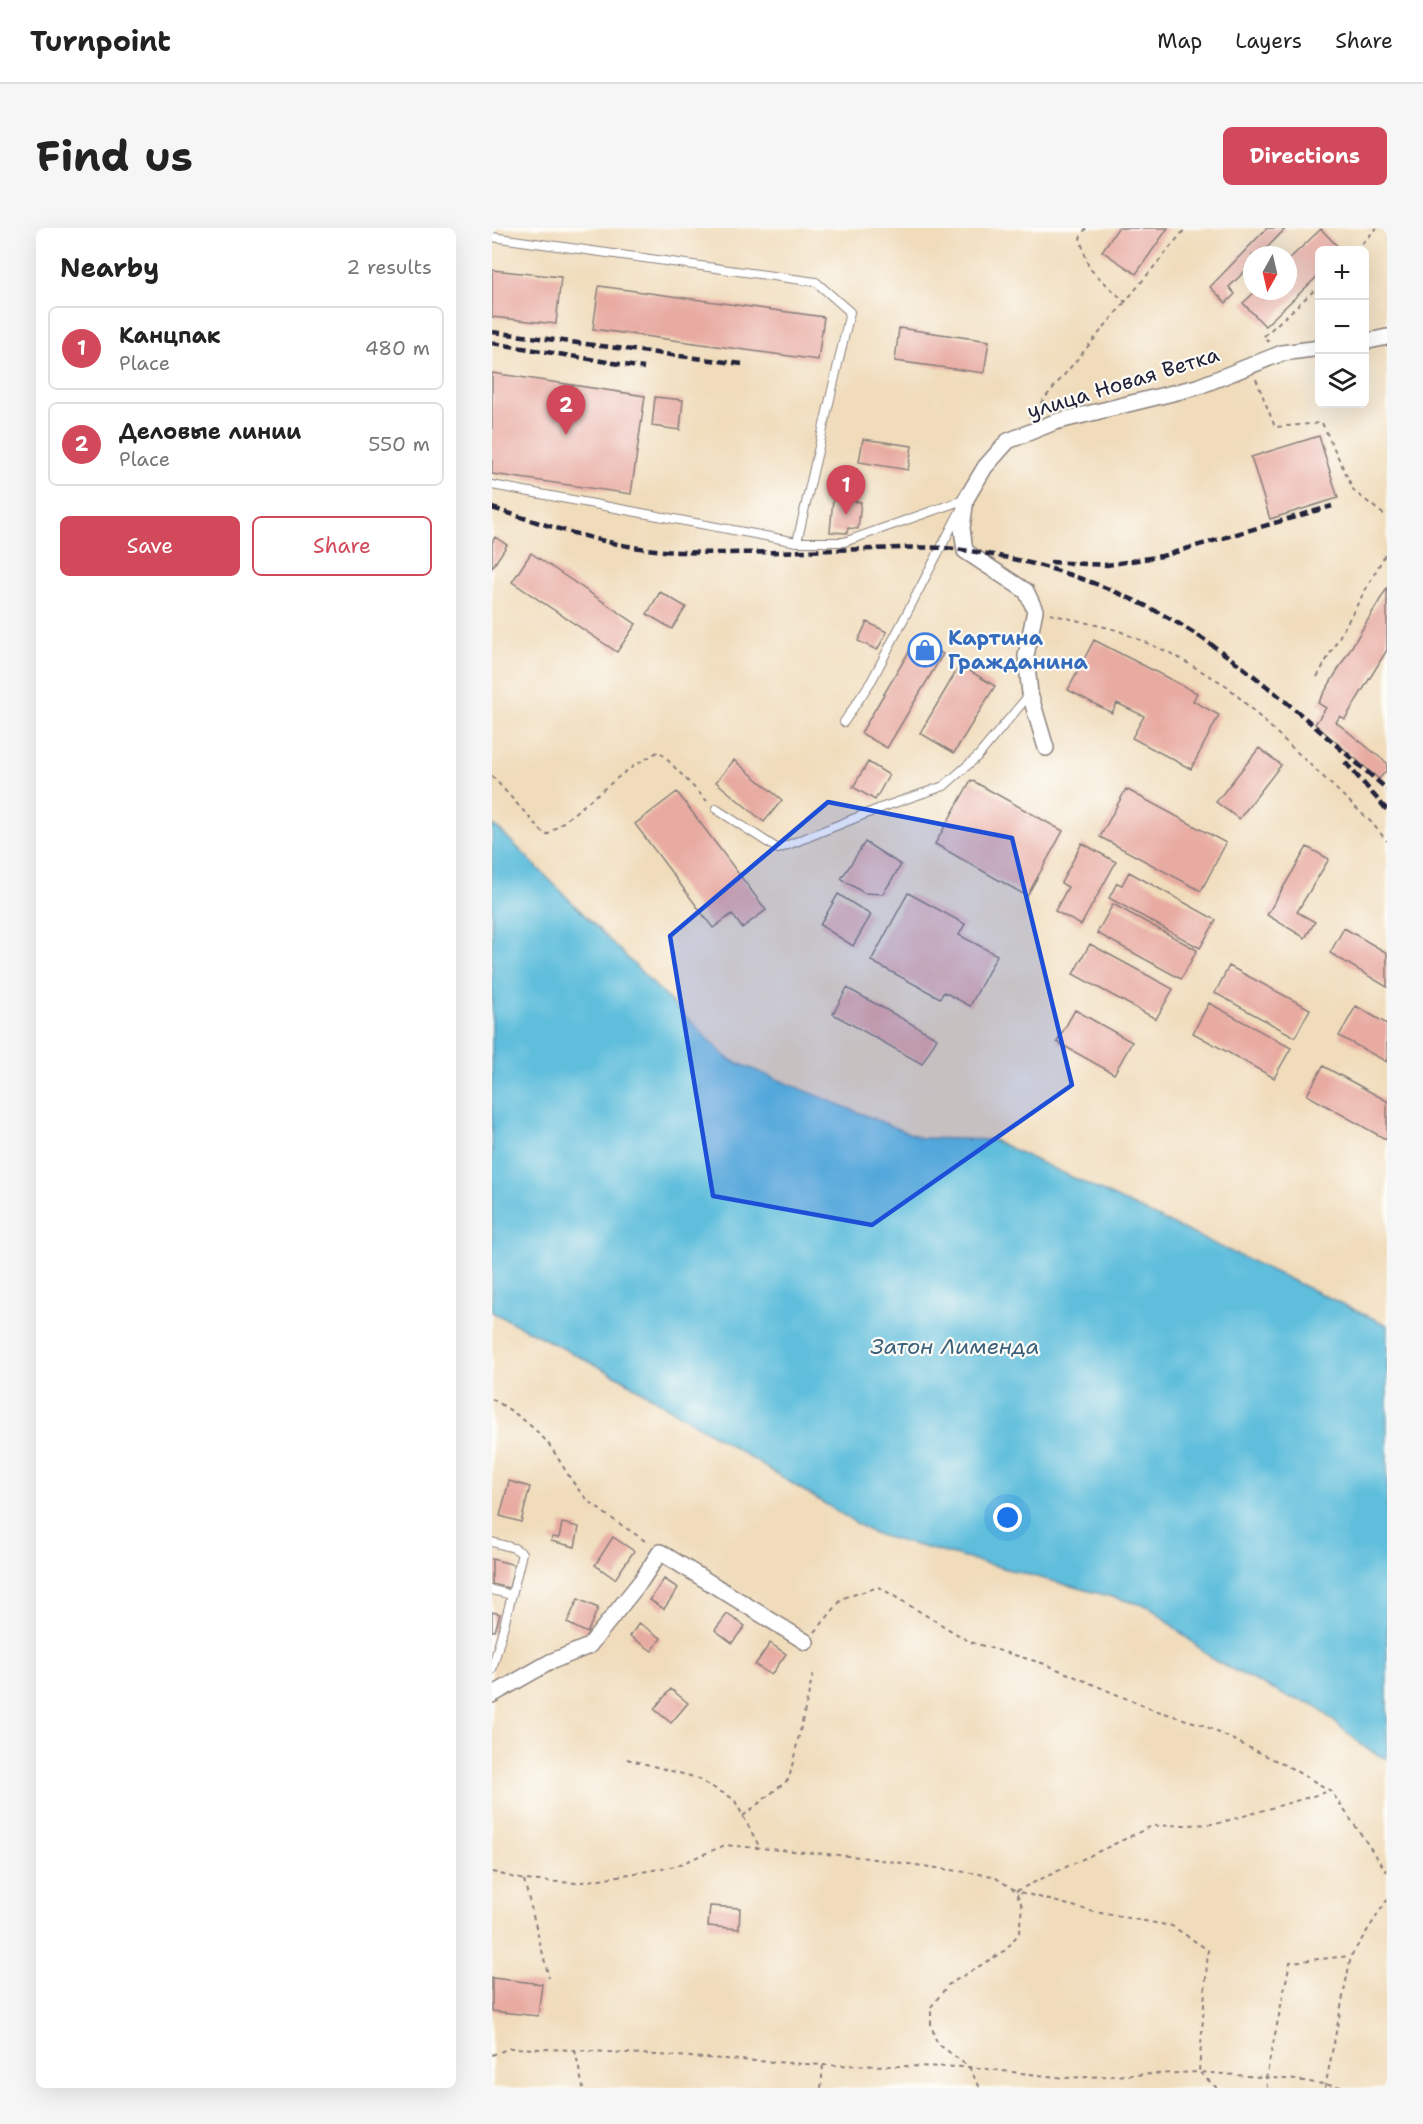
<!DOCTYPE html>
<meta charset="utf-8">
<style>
:root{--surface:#fff;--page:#f6f6f6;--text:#222;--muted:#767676;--line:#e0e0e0;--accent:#d1495b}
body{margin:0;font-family:"Shantell Sans",sans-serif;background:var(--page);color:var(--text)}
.controls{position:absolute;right:18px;top:18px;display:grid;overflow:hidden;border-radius:9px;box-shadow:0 6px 24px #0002}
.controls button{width:54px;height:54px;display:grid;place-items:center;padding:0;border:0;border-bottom:2px solid var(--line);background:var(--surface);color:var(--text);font:30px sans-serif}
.compass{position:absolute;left:751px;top:18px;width:54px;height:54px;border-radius:50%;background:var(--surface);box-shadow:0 6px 24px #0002;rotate:188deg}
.you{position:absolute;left:516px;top:1290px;width:21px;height:21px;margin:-15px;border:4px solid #fff;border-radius:50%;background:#1a73e8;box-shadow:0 0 0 9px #1a73e833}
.badge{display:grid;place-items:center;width:39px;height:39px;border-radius:50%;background:var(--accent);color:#fff;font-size:20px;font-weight:700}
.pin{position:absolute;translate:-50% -50px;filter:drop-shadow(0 2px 3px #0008)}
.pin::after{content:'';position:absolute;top:32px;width:21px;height:18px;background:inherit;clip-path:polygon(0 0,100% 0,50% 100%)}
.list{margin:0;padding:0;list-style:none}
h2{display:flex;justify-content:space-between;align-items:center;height:78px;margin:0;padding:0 24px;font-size:26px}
h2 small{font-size:20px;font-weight:400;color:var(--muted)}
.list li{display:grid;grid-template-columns:39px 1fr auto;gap:18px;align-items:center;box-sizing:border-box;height:84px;margin:0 12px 12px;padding:0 12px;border:2px solid var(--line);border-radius:9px}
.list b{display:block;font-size:22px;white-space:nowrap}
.list p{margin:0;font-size:20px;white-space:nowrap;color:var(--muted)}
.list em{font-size:20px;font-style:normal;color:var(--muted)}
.actions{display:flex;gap:12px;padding:18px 24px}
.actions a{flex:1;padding:14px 0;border:2px solid var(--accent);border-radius:9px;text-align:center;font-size:21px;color:var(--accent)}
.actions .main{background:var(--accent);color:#fff}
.icon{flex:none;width:33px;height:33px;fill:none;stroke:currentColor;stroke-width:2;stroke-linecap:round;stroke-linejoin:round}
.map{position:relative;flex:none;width:895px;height:1860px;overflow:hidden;border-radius:9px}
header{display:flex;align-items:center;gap:36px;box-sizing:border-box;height:84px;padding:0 30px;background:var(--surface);border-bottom:2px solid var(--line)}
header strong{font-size:28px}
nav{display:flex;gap:33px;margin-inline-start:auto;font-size:21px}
.intro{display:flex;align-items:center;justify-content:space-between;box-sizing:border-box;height:144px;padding:0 36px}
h1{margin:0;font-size:42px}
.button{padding:15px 27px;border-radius:9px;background:var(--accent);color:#fff;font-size:21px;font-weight:700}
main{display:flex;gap:36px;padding:0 36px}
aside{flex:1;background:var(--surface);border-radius:9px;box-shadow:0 6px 24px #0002}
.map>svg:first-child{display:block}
.water{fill:#5ebedc;stroke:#40708c;stroke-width:1.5}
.building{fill:#e8aba2}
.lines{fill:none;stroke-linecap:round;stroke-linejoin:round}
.service-casing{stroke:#897f7b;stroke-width:10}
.minor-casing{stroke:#897f7b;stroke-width:18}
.path{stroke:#897f7b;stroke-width:2;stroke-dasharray:4.5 4.5;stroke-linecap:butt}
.service{stroke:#fff;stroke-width:8}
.minor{stroke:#fff;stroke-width:15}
.rail{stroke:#22223b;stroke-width:4.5;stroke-dasharray:9 4.5;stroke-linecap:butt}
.marked{fill:#1d4ed8;fill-opacity:0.2;stroke:#1d4ed8;stroke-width:4.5;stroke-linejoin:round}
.labels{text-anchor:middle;stroke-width:4.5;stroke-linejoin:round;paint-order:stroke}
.street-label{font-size:21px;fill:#22223b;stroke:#fdfcf7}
.shop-label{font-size:21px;font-weight:bold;fill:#366cbe;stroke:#fdfcf7;text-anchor:start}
.water-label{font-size:22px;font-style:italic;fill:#3a607b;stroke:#fdfcf7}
</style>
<header>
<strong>Turnpoint</strong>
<nav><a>Map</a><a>Layers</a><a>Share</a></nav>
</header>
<div class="intro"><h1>Find us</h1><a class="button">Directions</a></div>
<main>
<aside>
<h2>Nearby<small>2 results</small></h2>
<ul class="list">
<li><span class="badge">1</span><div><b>Канцпак</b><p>Place</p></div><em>480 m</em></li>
<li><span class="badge">2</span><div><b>Деловые линии</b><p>Place</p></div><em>550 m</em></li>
</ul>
<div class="actions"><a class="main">Save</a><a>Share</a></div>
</aside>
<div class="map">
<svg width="895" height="1860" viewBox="0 0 895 1860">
<rect width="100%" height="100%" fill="#fdfcf7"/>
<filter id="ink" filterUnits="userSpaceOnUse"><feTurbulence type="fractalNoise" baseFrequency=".0167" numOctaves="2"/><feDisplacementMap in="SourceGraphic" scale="12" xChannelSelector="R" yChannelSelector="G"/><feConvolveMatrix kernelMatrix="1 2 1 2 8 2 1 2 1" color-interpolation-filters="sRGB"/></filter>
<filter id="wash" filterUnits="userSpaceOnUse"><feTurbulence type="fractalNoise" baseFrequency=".008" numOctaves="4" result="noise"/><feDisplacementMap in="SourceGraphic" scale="24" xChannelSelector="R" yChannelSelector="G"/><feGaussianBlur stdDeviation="1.35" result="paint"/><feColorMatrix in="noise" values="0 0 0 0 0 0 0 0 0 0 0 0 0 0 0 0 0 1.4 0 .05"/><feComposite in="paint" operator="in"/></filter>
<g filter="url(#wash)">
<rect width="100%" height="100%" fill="#f0dcbb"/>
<path class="water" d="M0,597l8,5 228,229 193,79 72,2 394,185v434l-20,-10 -54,-45 -25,-7 -73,-36 -65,-54 -276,-73 -255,-157 -127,-65z"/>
<g id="blocks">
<path class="building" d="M626,0h50l-32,46 -34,-23z
M775,0h19l-26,27h-8v9l-23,23 6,7 -9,9 -16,-16z
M829,1l20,21h-21v24l-55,52 -22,-23 13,-12h32v-31z
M0,42l69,7 -5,47 -64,-7z
M107,58l225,31 -6,43 -225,-31z
M407,100l90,13 -5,32 -89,-12z
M0,145l153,23 -14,98 -139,-20z
M163,169l28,3 -3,30 -28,-4z
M827,208l19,62 -68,21 -19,-62z
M371,211l49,7 -4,24 -49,-8z
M341,271l28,3 -3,27 -10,-1 -1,5 -17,-1z
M3,309l12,8 -15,23v-26z
M39,325l105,71 -19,28 -105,-70z
M895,360v62l-42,69 -5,-3 -4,6 51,41v7l-8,9 -64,-55 11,-16 -8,-5z
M168,364l26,15 -14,22 -25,-15z
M375,394l20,10 -10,18 -19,-9z
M425,410l26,16 -56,94 -26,-15z
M602,412l103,53 -4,8 26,14 -28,54 -59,-31 12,-22 -27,-13 -5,10 -44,-23z
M468,437l35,21 -41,67 -34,-20z
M767,520l22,17 -42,54 -23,-17z
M242,532l48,40 -18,22 -48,-40z
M376,534l21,13 -14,25 -22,-13z
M479,552l92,51 -36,65 -92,-52z
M634,561l100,54 -25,48 -101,-54z
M185,564l89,118 -24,18 -10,-14 -19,14 -78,-104z
M373,614l36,23 -18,29 -19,-1 -23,-14z
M590,615l34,19 -35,63 -26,-14 13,-24 -7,-4z
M815,619l22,12 -32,53 18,10 -10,16 -38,-23z
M637,644l87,48 -16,28 -91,-50 8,-15 5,2z
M416,665l57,31 -6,11 38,20 -27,51 -26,-14 -4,6 -69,-37z
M346,666l33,21 -18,31 -33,-21z
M621,676l84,46 -16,29 -84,-46z
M852,700l43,25v34l-57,-34z
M598,716l83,45 -17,30 -83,-45z
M737,738l81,43 -15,28 -80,-44z
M355,760l90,50 -15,26 -89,-50z
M717,775l82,45 -17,30 -81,-45z
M864,778l31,18v38l-48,-26z
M583,782l57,32 -18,32 -57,-32z
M831,838l64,35v39l-80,-45z
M17,1253l21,6 -9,35 -21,-6z
M70,1295l17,4 -4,20 -24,-6 1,-4 7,1z
M121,1309l21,14 -19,28 -20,-14z
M0,1331l23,6 -6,23 -17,-4z
M172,1351l14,9 -14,21 -14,-9z
M86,1371l20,9 -11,25 -20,-10z
M0,1384l8,2 -5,17h-3z
M235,1386l18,12 -13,17 -17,-13z
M147,1395l22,15 -9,13 -22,-15z
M278,1415l16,11 -15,21 -16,-10z
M179,1461l17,14 -17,20 -17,-14z
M218,1678l30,2 -1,21 -31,-3z
M0,1750l50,6 -4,32 -46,-5z"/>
</g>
</g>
<g filter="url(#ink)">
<use href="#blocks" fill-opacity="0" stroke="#897f7b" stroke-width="1.5"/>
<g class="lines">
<defs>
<path id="service" d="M0,9l324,45 34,30 -53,230
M0,257l305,57h47l122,-43
M352,494l28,-42 88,-169
M224,581l62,40 105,-42 61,-21 34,-30 51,-61
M0,1314l22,6 8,5 -10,42
M0,1362l20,5 -20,75"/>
<path id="minor" d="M872,114l23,-5
M554,520l-16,-54 -4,-38 9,-46 -9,-19 -61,-40 -3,-23 4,-29 19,-32 23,-26 47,-19 142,-35 85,-34 38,-5
M0,1467l58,-33 39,-16 52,-65 19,-29 146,90"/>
</defs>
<use href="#service" class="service-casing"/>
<use href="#minor" class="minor-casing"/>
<path class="path" d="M594,0l-6,10 9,30 36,34 61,-74
M864,22l21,-22
M777,114l-6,-5 57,-52
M764,151l19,48 47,-4 32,68 33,26
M537,189l96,-115
M558,386l67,16 53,23 57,33 144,136 16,19
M825,449l70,-126
M0,548l54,60 80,-65 33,-20 48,50
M0,1171c20,11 40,26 55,43 13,17 22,38 37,54 19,19 42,31 64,47
M323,1404l28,-34 36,-11 91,55 75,22 106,45 52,16 84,41 44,25 56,81
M135,1531l67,18 40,22 26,49
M251,1588l46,-37 25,-109
M0,1644l32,8 53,3 99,-17 49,-21 135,12 133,19 23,15 6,15 -3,27 -13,17 -58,35 -17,22v18l6,18 32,24 11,21
M32,1652l25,98
M524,1663l136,-65 64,-2 114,-33
M83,1822l8,38
M0,1827l18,-7 65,2 248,15 146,2 96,11 134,-6 9,-122 -36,-24 -77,-14 -79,-21
M329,1860l2,-23
M725,1860l-18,-16 98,8 51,8
M775,1860l-1,-10 24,-116 60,-6
M833,1860l26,-132 36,-56"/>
<use href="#service" class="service"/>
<use href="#minor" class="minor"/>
<path class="rail" d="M0,104l250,32
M0,115l152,25
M0,280c62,19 124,42 190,44 63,3 127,-2 190,-3 28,-1 56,-3 83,0 90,11 180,43 254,94 63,43 120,97 178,146
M558,334l57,3 55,-9 170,-50
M853,534l42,48"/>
</g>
</g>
<path class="marked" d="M336,574l184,36 60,247 -200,140 -159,-29 -43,-260z"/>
<defs>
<symbol id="shop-ring" viewBox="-11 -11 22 22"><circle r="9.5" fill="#fdfcf7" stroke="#3f7fe0" stroke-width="1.5"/><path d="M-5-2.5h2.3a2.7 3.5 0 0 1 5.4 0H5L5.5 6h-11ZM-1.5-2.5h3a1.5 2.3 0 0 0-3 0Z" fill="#3f7fe0"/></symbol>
</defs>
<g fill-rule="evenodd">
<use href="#shop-ring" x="414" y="403" width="38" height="38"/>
</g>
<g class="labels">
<g class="street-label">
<text transform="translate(631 155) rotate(-17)" y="7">улица Новая Ветка</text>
</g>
<g class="shop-label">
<text x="456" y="417">Картина<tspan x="456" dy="24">Гражданина</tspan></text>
</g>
<g class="water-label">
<text x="463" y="1126">Затон Лименда</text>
</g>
</g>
</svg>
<div class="controls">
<button>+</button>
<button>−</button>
<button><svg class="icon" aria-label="layers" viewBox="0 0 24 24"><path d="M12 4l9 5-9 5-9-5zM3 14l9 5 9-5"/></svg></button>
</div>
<svg class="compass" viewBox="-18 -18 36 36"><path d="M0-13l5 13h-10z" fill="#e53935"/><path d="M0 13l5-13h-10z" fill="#767676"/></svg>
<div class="you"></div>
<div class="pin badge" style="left:354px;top:287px">1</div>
<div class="pin badge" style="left:74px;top:207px">2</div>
</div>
</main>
